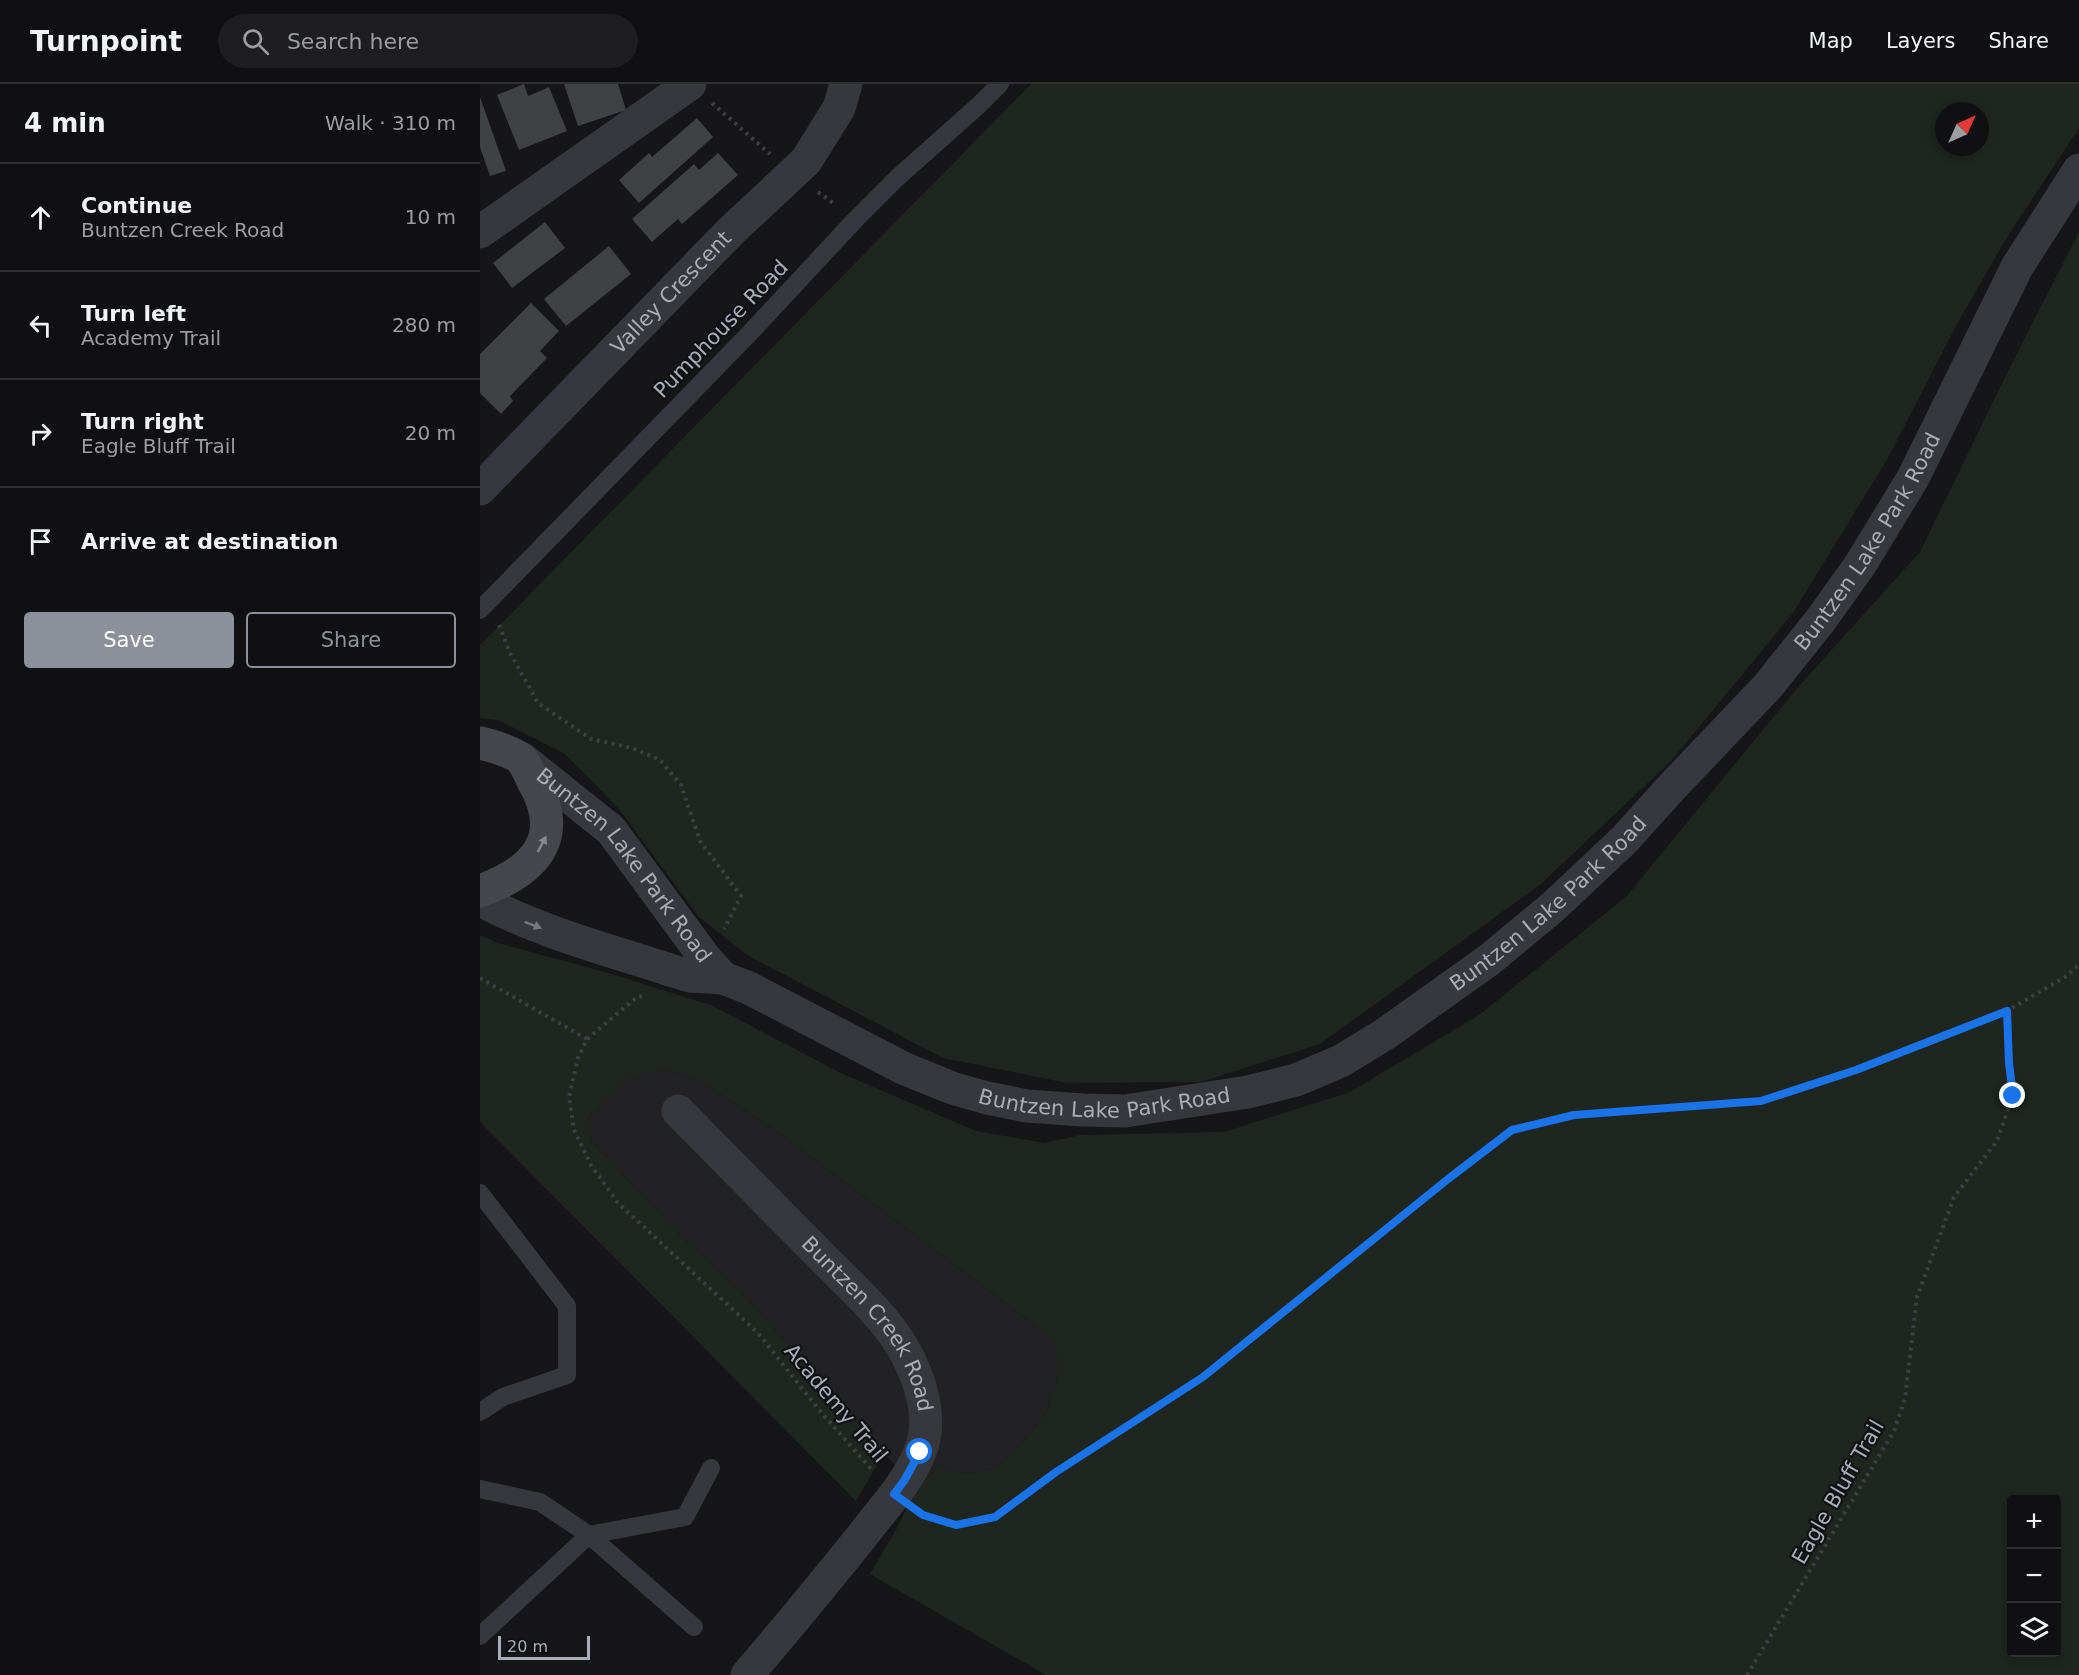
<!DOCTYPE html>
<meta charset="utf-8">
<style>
:root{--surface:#101012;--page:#1e1e20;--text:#f1f3f6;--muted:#9c9d9f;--line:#303032;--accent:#8c9099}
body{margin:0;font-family:"DejaVu Sans",sans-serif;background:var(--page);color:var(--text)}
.controls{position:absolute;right:18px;bottom:18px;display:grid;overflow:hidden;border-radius:6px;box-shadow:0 3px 9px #0003}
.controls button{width:54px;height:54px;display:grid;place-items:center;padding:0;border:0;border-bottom:2px solid var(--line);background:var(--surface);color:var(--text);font:30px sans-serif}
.compass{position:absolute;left:1455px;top:18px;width:54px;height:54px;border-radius:50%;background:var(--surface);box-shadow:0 3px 9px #0003;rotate:45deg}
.scale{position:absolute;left:18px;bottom:15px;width:92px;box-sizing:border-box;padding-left:6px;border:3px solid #a8adb8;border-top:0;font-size:16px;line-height:21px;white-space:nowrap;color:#a8adb8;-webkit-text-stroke:4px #111113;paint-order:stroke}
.stop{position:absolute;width:18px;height:18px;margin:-14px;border:4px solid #1a73e8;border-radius:50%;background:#fff}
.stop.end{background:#1a73e8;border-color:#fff;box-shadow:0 2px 6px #0008}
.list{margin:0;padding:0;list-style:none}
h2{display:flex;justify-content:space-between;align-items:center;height:78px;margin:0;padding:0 24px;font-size:26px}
h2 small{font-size:20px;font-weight:400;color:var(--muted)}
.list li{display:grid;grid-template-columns:39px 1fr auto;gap:18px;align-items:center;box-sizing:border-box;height:108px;padding:0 24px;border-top:2px solid var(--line)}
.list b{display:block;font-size:22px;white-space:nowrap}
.list p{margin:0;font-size:20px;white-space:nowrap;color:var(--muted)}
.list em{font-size:20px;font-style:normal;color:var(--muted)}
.actions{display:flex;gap:12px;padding:18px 24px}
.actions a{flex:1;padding:14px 0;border:2px solid var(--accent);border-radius:6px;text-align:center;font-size:21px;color:var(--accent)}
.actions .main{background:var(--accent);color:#fff}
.icon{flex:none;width:33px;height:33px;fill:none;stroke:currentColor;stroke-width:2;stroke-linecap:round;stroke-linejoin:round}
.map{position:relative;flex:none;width:1599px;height:1591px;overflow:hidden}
header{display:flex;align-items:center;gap:36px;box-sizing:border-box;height:84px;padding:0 30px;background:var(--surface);border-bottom:2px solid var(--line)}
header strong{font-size:28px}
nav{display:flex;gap:33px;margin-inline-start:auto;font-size:21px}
.search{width:420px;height:54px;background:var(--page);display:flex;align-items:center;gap:15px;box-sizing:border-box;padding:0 21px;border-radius:33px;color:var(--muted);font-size:22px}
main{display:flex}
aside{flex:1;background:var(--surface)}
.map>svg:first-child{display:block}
.built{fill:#222225}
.green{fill:#1e261f;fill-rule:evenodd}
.building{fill:#404145}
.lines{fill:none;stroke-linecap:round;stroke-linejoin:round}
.path{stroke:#3d3f44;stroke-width:4;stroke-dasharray:3 4.5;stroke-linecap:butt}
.lane{stroke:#37383d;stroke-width:18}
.street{stroke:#37383d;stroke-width:33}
.secondary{stroke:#45474d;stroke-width:33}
.oneway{fill:#858993}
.oneway2{fill:#757881}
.route{stroke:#1a73e8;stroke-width:8}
.labels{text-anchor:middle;stroke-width:4.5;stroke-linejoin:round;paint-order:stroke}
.street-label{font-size:21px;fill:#a8adb8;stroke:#111113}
</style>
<header>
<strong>Turnpoint</strong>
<div class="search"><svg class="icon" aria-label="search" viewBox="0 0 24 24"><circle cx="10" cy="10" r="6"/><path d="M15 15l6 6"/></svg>Search here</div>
<nav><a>Map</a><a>Layers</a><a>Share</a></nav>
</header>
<main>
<aside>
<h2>4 min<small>Walk · 310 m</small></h2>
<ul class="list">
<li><svg class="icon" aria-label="ahead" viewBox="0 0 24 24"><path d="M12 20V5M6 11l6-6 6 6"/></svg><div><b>Continue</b><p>Buntzen Creek Road</p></div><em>10 m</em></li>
<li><svg class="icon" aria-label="left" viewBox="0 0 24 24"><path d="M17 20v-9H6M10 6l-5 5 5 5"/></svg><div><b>Turn left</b><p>Academy Trail</p></div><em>280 m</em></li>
<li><svg class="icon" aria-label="right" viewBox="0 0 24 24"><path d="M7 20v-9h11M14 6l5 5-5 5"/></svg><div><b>Turn right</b><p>Eagle Bluff Trail</p></div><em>20 m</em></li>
<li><svg class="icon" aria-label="arrive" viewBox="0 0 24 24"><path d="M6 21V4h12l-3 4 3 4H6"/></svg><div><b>Arrive at destination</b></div></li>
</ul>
<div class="actions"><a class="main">Save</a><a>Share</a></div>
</aside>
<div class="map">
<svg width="1599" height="1591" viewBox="0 0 1599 1591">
<rect width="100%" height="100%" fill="#161618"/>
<path class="built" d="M185,985l32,10 77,50 262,197 21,21 2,25 -12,40 -34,42 -22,15 -25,5 -28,-7 -22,22 -169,-191 -64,-60 -92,-97 -5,-22 42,-42z"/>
<path class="green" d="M551,0h1048v44l-70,106 -51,88 -70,136 -95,155 -122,148 -130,123 -221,160 -119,38 -134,1 -124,-25 -196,-103 -49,-39 -79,-107 -54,-55 -67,-34 -18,-2v-73zM1464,27h36v36h-36z
M1599,148v1443h-1033l-176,-101 26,-44 20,-41 22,-22 28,7 25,-5 22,-15 34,-42 12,-40 -3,-25 -20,-21 -262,-197 -77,-50 -32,-10 -37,9 -42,41 5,22 92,97 64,60 137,155 -28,48 -376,-379v-187l18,8 107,29 106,33 130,68 135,58 69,12 35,-8 144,-3 126,-40 129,-77 147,-118 172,-210 122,-135 88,-181zM1532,1416h44v152h-44z"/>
<path class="building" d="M44,0l4,12 21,-9 18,44 -48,19 -22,-55z
M84,0h54l8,26 -48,16z
M0,13l26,74 -16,5 -10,-29z
M217,34l16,19 -74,66 -20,-23 30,-27 3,4z
M238,69l20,22 -56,49 -4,-5 -26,23 -20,-23 62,-55 5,6z
M65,138l20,26 -53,40 -19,-25z
M129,162l22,28 -65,52 -22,-27z
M51,219l28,28 -19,20 7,7 -37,38 3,5 -12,13 -21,-21v-39z"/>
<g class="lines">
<path class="path" d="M232,19l58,51
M338,108l18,13
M19,541l11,28 28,50 53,36 41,9 28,12 21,25 19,56 41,55 -17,33
M0,894l107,61 -9,19 -9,39 5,33 17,35 27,38 140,130 66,83 49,55
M107,955l50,-42 6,-1
M439,1428l37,13 39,-8 61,-45 147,-95 245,-198 64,-49 62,-15 187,-13 95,-32 151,-59 58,-34 14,-12
M1267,1591l147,-244 11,-33 12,-101 37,-100 43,-56 16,-45 -4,-33 -2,-52"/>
<path class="lane" d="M0,526l268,-275 108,-116 41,-41 82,-73 21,-21
M0,1109l87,113v69l-64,22 -23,15
M0,1405l60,13 49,33 96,-18 26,-49
M0,1552l109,-101 105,92"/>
<g class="street">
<path d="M0,148l210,-148"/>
<path id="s1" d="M0,405l251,-258 75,-70 33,-53 7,-24"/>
<path id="s2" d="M41,674l90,72 94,128 18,20"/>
<path id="s3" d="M0,816c60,32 126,49 190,70l20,6 33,2 26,10 154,80 49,20 35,10 40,8 56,4 42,1 123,-19 48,-12 45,-19 44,-27 104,-74 65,-54 70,-66 47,-52 97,-102 52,-65 40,-56 53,-87 104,-211 62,-97"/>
<path id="s4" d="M198,1027c49,49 98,99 147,149 25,25 61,58 78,88 17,30 31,71 17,104 -12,30 -35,54 -54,79 -39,49 -78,96 -119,144"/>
</g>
<path class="secondary" d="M0,659c10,2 36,10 42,17 4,6 8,14 11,21 33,57 2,90 -53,110"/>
</g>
<defs><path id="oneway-solid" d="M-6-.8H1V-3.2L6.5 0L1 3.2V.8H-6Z" transform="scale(1.5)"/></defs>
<use class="oneway" href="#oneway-solid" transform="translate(62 760) rotate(-62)"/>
<use class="oneway2" href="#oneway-solid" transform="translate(53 841) rotate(21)"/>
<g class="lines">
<path class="route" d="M440,1368l-16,29 -10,13 29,21 33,10 39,-8 61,-45 147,-95 245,-198 64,-49 62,-15 187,-14 95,-31 151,-59 2,52 4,33"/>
</g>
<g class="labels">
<g class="street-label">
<text dy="7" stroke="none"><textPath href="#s1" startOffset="274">Valley Crescent</textPath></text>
<text transform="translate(241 245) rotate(-46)" y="7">Pumphouse Road</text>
<text dy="7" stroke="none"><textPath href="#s3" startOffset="1656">Buntzen Lake Park Road</textPath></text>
<text dy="7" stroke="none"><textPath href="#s2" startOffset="150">Buntzen Lake Park Road</textPath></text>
<text dy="7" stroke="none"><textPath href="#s3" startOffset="1170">Buntzen Lake Park Road</textPath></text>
<text dy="7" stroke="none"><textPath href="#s3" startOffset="666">Buntzen Lake Park Road</textPath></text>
<text dy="7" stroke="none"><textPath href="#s4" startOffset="288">Buntzen Creek Road</textPath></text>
<text transform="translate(356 1319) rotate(50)" y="7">Academy Trail</text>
<text transform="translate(1358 1408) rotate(-60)" y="7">Eagle Bluff Trail</text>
</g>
</g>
</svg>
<div class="controls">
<button>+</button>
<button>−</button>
<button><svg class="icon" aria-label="layers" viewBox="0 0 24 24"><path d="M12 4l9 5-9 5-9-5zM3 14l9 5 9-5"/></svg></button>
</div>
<svg class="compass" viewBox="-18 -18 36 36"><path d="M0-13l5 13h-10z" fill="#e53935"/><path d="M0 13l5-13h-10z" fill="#9c9d9f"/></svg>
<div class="scale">20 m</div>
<div class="stop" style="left:440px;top:1368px"></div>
<div class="stop end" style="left:1533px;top:1012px"></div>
</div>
</main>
